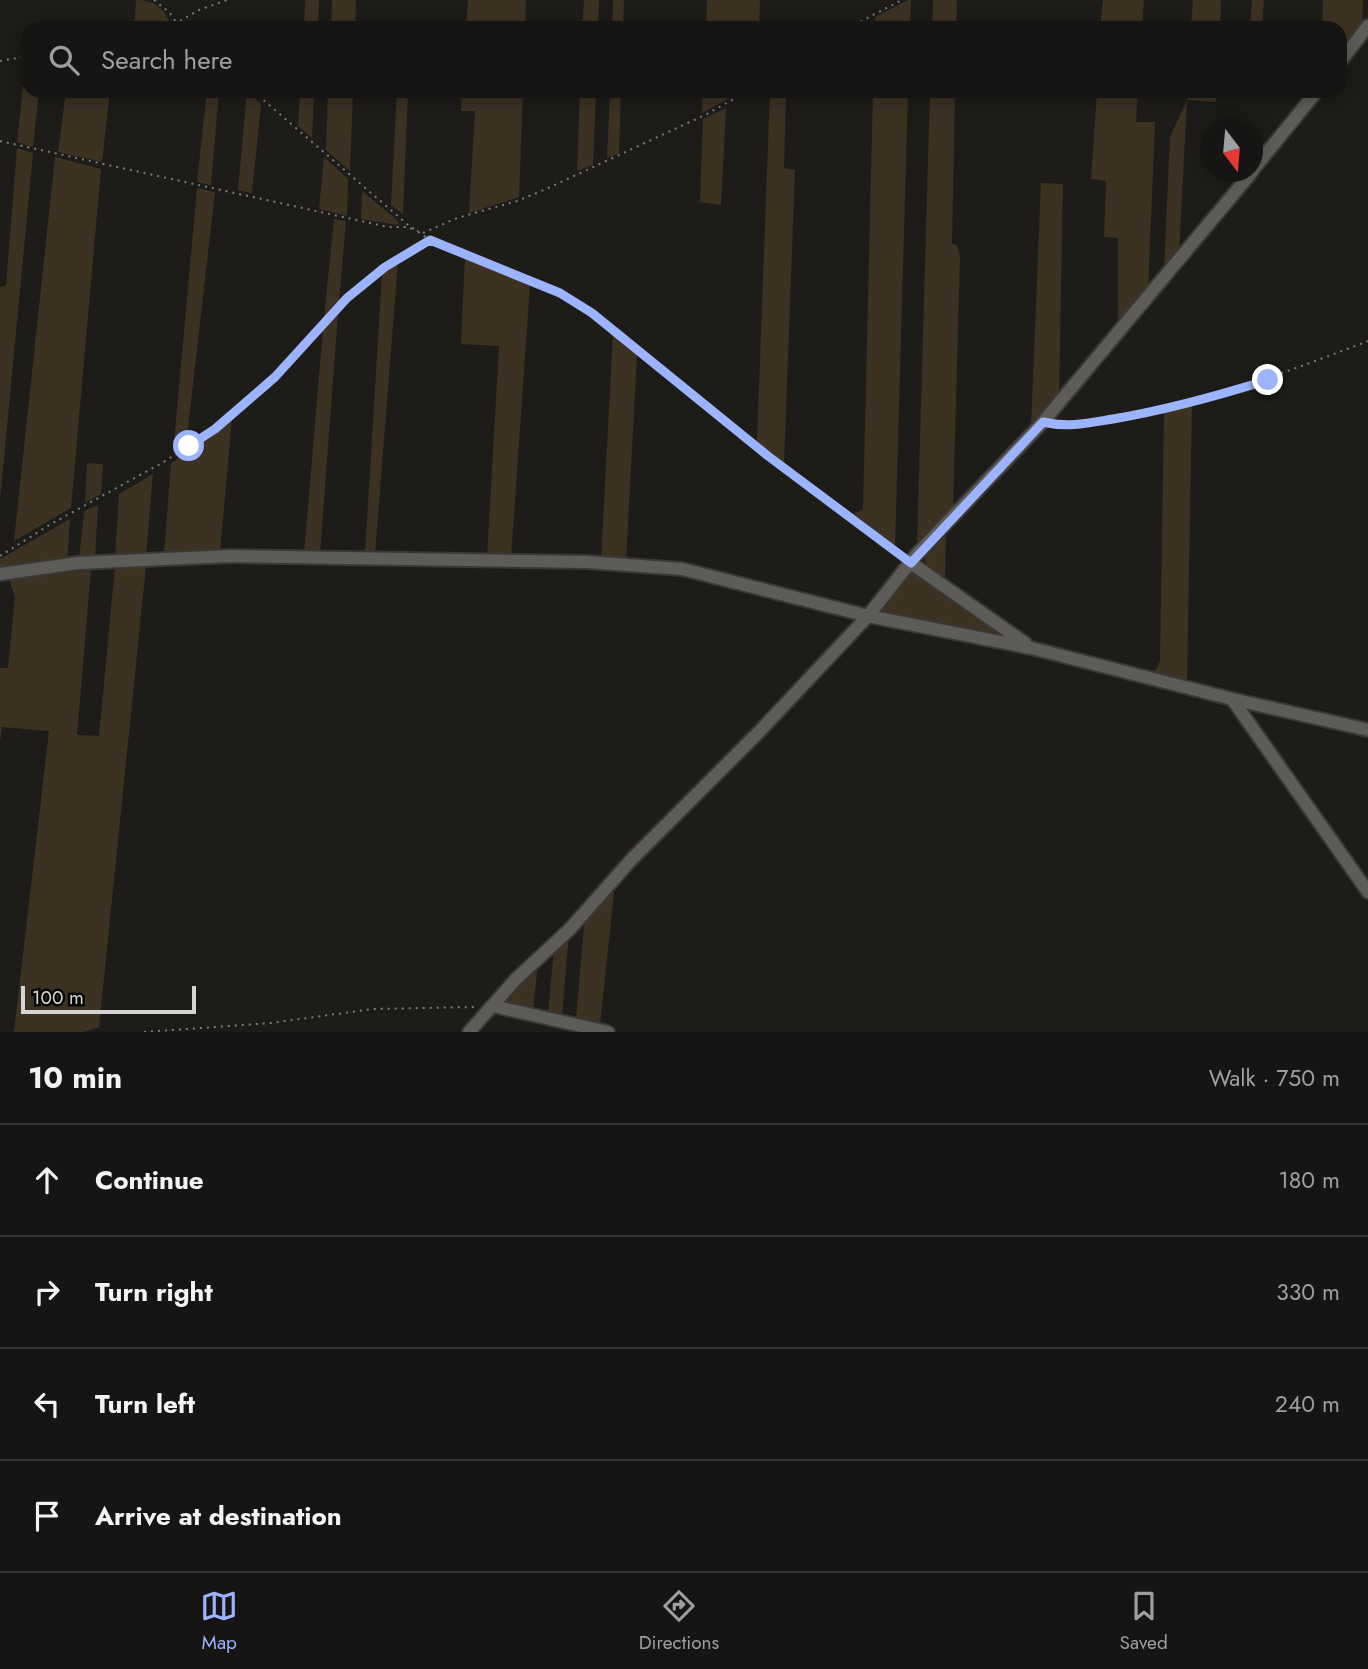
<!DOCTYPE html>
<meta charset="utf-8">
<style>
:root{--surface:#161513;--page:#232221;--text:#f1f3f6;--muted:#9e9fa0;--line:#353433;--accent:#9bb4fd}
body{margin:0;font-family:Jost,sans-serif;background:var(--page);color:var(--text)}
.compass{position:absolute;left:1200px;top:119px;width:63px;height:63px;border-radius:50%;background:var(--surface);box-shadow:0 4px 18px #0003;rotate:164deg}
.scale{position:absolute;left:21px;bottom:18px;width:175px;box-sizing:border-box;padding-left:7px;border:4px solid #d6d4d3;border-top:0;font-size:19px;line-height:24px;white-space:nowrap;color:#d6d4d3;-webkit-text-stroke:5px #070706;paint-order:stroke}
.stop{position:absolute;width:21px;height:21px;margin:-16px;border:5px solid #9bb4fd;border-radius:50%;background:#fff}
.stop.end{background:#9bb4fd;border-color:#fff;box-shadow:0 2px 7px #0008}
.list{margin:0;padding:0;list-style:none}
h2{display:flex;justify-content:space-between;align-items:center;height:91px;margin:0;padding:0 28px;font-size:30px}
h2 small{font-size:23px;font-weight:400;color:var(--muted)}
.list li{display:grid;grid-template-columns:46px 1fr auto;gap:21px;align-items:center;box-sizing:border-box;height:112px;padding:0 28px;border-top:2px solid var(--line)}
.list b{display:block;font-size:26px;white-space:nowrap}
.list em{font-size:23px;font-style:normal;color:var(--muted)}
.icon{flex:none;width:38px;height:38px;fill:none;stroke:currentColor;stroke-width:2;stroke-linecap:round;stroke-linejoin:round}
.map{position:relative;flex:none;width:1368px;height:1032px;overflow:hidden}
.search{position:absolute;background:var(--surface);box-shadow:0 4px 18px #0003;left:21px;right:21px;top:21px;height:77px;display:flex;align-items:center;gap:18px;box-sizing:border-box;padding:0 24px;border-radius:21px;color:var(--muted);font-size:26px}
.sheet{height:539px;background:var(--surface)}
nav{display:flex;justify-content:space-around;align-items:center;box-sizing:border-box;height:98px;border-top:2px solid var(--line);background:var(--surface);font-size:19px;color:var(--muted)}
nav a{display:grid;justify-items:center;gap:4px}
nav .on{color:var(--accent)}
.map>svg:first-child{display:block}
.green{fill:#3d3222}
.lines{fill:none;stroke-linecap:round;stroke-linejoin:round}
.minor-casing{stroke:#393836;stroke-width:16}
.path{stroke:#7e7c7a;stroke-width:2;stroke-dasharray:2 5;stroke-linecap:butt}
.minor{stroke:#5e5c59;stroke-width:12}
.route{stroke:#9bb4fd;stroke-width:9}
</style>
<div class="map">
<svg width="1368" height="1032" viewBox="0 0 1368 1032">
<rect width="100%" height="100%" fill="#1e1c19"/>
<path class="green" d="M136,0c17,0 28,7 34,23l-10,5h-26z
M305,0h14l-1,28h-14z
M332,0h24l-1,28h-24z
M468,0h58l-1,28h-59z
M584,0h15l-1,28h-16z
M613,0h11l-1,28h-11z
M707,0h53l-1,28h-53z
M908,0h3l-1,28h-35v-11z
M933,0h24l-1,28h-24z
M1103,0h41l-2,28h-42z
M1193,0h28l-1,28h-29z
M1252,0h12l-2,28h-12z
M1323,0h40l-1,24 -22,27v-23h-18z
M26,59h2v32h11l-6,56 -16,-5z
M66,91h44l-8,71 -44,-10z
M207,91h12l-8,94 -14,-3z
M247,91l14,13 -9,89 -14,-3z
M300,91h14l-2,47 -14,-12z
M328,91h25l-3,80 -24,-21z
M397,91h11l-5,123 -12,-9z
M462,91h61l-4,106 -50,16 6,-102h-14z
M580,91h16l-3,74 -16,6z
M610,91h11l-2,62 -12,5z
M703,91h40l-41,22z
M770,91h16l-2,77 11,2 -11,293 -27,-22z
M873,91h35l-13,455 -41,-32 9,-5z
M930,91h25l-3,153 5,1 3,11 -7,251 -36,38z
M1097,91h41l-2,31h19l-7,169 -30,33v-86l-14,-1 2,-56 -15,-2z
M1187,91h29v11l-29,-2 -8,154 -15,17 6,-134 17,-37z
M726,108l-5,97 -21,-3 3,-83z
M17,148l16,5 -33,348v-214l6,-1z
M55,157l46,12 -30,339 -57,33z
M324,157l24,22 -1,37 -28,-7z
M1041,183l22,1 -4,212 -28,29z
M197,188l18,4 -29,253 -13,8z
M362,191l34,28 3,4 -1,2 -37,-6z
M334,219l12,2 -7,81 -15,16z
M465,257l65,27 -19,274 -24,-1 12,-211 -38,-2z
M398,261l-23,293h-10l17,-281z
M338,314l-18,240 -16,-1 19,-223z
M613,333l24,22 -11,206 -25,-1z
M1192,404l-5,277 -33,-8 6,-12 4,-250z
M232,419l-12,133 -56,3 7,-92 39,-25z
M87,463l16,1 -2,30 -16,9z
M153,474l-7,81 -31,3 4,-64z
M98,505l-3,54 -16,1 5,-49z
M70,519l-3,43 -67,9v-12z
M946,529l-1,52 -17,-13 -5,-13z
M115,566h31l-47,461 -15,5h-70l35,-301 -47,-4 -2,15v-74h8l7,-71 -6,-18 82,-9 -14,165 22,1z
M913,571l68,49 19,10v7l-115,-23 -4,-3 1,-6 25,-33z
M615,883l-15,142 -24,-6 9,-103z
M569,934l-7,82 -14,-3 6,-64z
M538,964l-5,46 -27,-7 -1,-6z"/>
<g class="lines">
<defs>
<path id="minor" d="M1340,62l28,-36
M1252,171l65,-80
M1252,172l-209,250 -127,133 -48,61 163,32 201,51 136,31
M911,563l114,80
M0,574l78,-11 153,-7 356,6 95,7 186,47 -109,116 -128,128 -61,69 -54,50 -47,53
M1232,699l136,193
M493,1006l115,26"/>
</defs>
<use href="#minor" class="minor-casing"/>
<path class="path" d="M154,0l16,13 10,15
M168,28l31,-18 28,-10
M848,28l54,-28
M0,61l28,-5
M253,91l154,133 23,16 130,53 32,21 176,142 131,98
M0,141l388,86h19l11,4
M423,233l34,-15 60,-17 29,-12 161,-75 41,-23
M1057,425c18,3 40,-4 58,-7 88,-15 170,-45 253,-77
M0,556l51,-32 111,-61 53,-34 60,-52 72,-79 38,-31 45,-27
M144,1032l127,-9 102,-14 101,-2"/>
<use href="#minor" class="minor"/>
</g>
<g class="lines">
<path class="route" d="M189,446l26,-17 60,-52 72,-79 38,-31 45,-27 130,53 32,20 176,143 143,107 132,-141c25,6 46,1 70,-3 53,-9 104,-23 155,-39"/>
</g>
</svg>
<svg class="compass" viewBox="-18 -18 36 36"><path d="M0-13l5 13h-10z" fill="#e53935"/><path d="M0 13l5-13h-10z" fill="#9e9fa0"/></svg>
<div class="scale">100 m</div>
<div class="stop" style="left:189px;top:446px"></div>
<div class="stop end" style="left:1268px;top:380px"></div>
<div class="search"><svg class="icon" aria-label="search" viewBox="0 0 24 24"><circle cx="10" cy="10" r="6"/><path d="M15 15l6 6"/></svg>Search here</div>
</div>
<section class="sheet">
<h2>10 min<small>Walk · 750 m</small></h2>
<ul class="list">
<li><svg class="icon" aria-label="ahead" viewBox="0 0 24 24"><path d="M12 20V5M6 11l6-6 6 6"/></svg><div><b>Continue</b></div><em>180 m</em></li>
<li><svg class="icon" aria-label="right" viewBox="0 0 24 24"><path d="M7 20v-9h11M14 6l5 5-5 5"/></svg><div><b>Turn right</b></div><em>330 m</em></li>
<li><svg class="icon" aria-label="left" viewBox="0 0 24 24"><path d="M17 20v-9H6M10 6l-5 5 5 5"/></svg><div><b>Turn left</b></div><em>240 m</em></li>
<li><svg class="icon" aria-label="arrive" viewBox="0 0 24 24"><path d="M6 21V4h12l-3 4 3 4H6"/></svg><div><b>Arrive at destination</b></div></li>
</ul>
</section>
<nav>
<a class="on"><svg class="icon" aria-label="map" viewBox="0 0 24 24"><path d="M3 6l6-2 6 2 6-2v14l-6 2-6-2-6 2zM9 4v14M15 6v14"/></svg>Map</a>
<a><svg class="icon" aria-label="directions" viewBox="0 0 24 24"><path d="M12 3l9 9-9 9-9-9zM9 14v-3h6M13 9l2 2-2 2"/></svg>Directions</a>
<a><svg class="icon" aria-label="saved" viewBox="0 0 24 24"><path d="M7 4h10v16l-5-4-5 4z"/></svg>Saved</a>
</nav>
